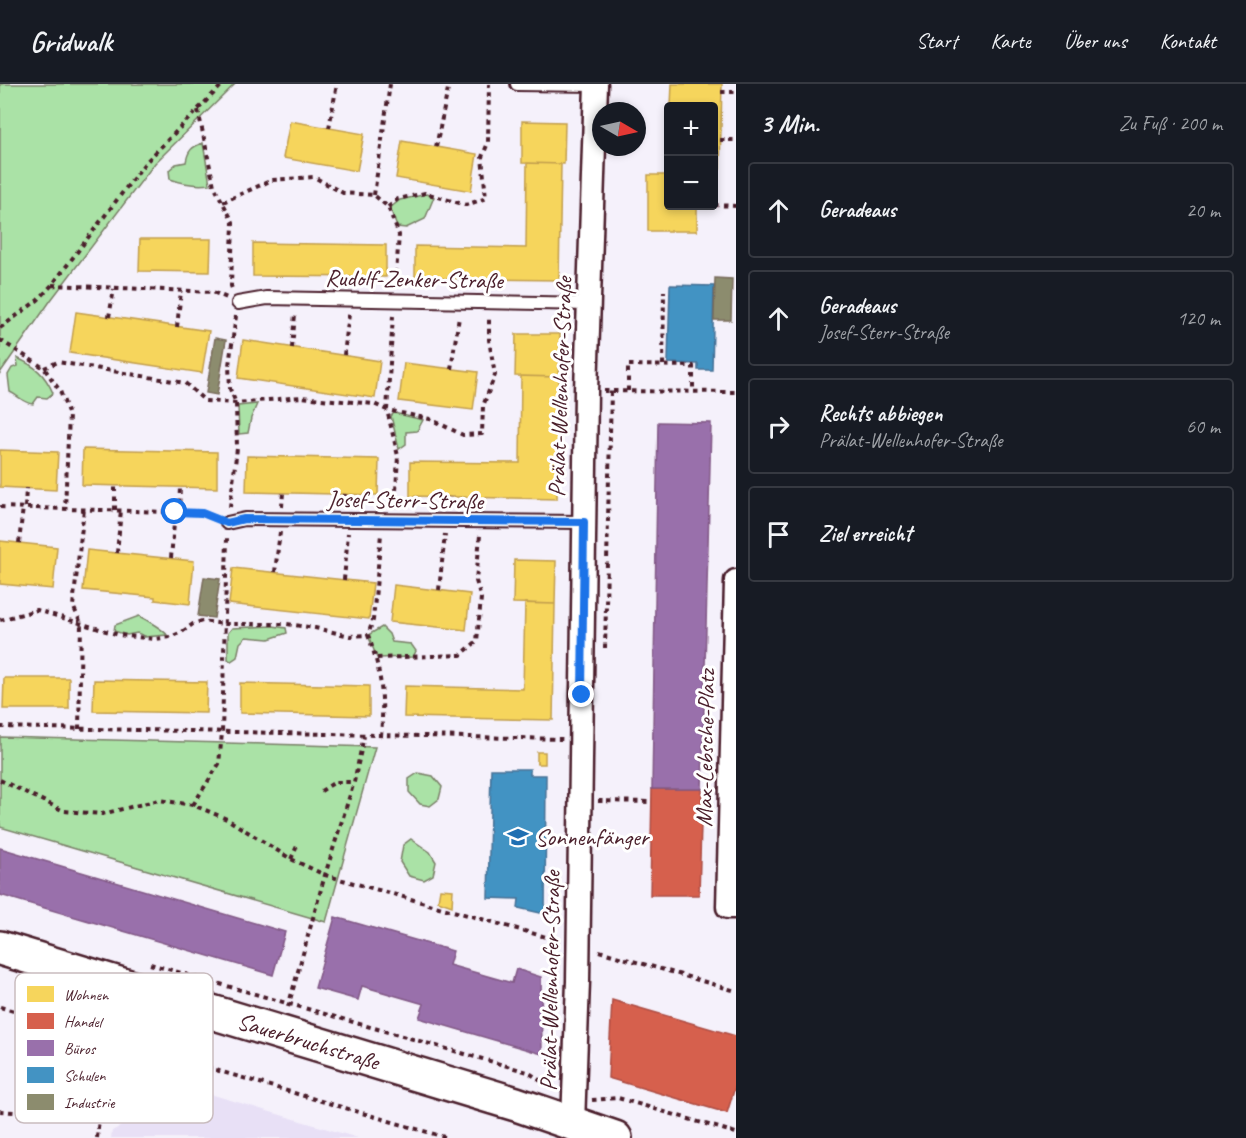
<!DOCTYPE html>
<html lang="de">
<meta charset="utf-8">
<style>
:root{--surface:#171b24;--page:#20242c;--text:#f1f3f6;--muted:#9ea1a6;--line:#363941}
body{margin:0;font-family:Caveat,sans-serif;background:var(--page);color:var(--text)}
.controls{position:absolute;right:18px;top:18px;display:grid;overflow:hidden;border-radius:6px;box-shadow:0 3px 9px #0003}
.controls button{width:54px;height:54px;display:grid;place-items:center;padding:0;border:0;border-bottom:2px solid var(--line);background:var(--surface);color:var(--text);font:30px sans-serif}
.compass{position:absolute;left:592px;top:18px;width:54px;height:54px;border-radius:50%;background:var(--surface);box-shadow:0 3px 9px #0003;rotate:99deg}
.stop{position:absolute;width:18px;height:18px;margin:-14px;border:4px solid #1a73e8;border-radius:50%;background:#fff}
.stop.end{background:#1a73e8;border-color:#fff;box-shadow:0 2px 6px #0008}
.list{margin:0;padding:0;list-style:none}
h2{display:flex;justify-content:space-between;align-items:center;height:78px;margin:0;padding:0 24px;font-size:26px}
h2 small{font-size:20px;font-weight:400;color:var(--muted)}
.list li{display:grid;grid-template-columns:39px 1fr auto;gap:18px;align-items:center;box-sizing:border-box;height:96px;margin:0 12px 12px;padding:0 12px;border:2px solid var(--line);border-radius:6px}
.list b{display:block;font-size:22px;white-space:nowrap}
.list p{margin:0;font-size:20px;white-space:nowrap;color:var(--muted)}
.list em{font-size:20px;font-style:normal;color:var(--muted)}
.icon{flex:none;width:33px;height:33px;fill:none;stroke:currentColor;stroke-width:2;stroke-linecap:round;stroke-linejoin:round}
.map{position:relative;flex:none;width:736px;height:1054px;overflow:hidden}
header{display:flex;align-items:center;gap:36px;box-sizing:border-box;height:84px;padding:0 30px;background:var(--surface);border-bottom:2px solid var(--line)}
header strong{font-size:28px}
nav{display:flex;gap:33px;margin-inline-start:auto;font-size:21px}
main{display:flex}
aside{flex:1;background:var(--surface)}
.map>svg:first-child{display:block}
.built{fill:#e8e0f6}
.green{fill:#aae2a6;stroke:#7a8068;stroke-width:1.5}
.homes{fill:#f6d55c;stroke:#c29e4d;stroke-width:1.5}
.shops{fill:#d6604d;stroke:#ac4c43;stroke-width:1.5}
.offices{fill:#9970ab;stroke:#815885;stroke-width:1.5}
.schools{fill:#4393c3;stroke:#457095;stroke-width:1.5}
.industry{fill:#8c8c6e;stroke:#786b5a;stroke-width:1.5}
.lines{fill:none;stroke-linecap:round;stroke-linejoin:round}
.lane-casing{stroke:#4a1f2b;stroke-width:16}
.street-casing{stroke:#4a1f2b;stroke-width:27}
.secondary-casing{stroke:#4a1f2b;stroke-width:38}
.path{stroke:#4a1f2b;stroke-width:4;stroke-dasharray:4.5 4.5;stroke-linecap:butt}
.lane{stroke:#fff;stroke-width:12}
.street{stroke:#fff;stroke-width:22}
.secondary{stroke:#fff;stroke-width:33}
.route{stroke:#1a73e8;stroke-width:8}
.labels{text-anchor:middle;stroke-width:6;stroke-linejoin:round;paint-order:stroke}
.street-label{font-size:24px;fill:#4a1f2b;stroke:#fff}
.poi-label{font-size:24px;fill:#4a1f2b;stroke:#fff;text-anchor:start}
.key{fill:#fff;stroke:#c9bcbf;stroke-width:1.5}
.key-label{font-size:16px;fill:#4a1f2b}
</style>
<header>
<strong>Gridwalk</strong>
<nav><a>Start</a><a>Karte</a><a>Über uns</a><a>Kontakt</a></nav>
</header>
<main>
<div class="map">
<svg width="736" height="1054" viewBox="0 0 736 1054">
<rect width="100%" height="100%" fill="#f5f1fb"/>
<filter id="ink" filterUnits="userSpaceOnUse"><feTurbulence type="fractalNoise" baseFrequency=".0167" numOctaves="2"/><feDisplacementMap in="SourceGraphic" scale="12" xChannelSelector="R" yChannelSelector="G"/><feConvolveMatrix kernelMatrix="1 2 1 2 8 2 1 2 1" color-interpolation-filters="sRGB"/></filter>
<g filter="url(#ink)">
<path class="built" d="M190,1004l168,50h-247l1,-7z"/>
<path class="green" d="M0,0h235l-80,79 -104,137 -51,73z
M203,59l7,41c-14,2 -26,0 -40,-5l-1,-9 7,-6 10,-2c2,-11 5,-15 17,-19z
M427,110l7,3 -9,22 -19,9 -9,-1 -7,-19 10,-8z
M17,274c18,8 28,16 36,35l-6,5 -9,-1 -5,7c-11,-2 -14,-8 -23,-12l-2,-17 4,-7 6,-2z
M257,320l-6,14 -3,15 -9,1 -1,-28z
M394,329l29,7 -6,11 -11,1v12l-7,5 -8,-33z
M139,532c6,3 25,14 28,19l-23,2 1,-1 -8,-3 -10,2 -13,-4 1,-6z
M273,542l13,2 1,5 -18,6 -23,-2 -6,6 -3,14 -6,4 -3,-2v-26l4,-5z
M382,543l7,7 3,8 19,2 5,7 -3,6 -36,1 -9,-23z
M0,653l375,10 -49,175 -326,-95z
M418,689l15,3 9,11 -3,12 -9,7 -10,-2 -11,-12v-13z
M411,755l19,13 6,10 -3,13 -9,5 -15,-4 -9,-14 3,-17z"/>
<path class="homes" d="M672,0h50l-2,85h-6v-63h-43z
M290,37l74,13 -7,37 -74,-13z
M522,37l43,1 -1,42 -42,-1z
M402,57l75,13 -6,37 -75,-13z
M527,79l34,1 -2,116 -144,-2v-32l111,2z
M648,91h20v31h29v25h-49z
M140,155h71l-1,33 -71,-1z
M253,159l133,2v32l-133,-1z
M76,228l133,19 -7,42 -132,-20z
M516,250h44l-1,43 -44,-1z
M243,256l137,21 -5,37 -137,-20z
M404,279l74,9 -5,38 -74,-9z
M521,292l38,1 -2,122 -147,-3v-34l110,1z
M83,365l134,3v36l-135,-3z
M0,366l58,2 -2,38 -56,-3z
M247,372l132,3 -1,36 -132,-3z
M0,457l57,6 -4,42 -53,-5z
M87,466l107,11 -4,43 -35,-4v-3l-72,-7z
M514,476l42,1 -1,43 -42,-1z
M233,484l140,15 -4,36 -140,-15z
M394,501l76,9 -4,36 -76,-8z
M525,519l30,1 -2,116 -149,-3 1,-31 118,3z
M4,594h65v31h-66z
M94,596l113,2 -1,31 -113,-2z
M240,599l129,3v30l-129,-3z
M537,668h8v12h-8z
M440,805l13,1 -1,16 -14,-5z"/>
<path class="shops" d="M652,705h50l-3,106h-49z
M612,916l124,36v48l-9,29 -119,-35z"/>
<path class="offices" d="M658,338l53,1 -9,366h-50z
M0,764l285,84 -12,43 -273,-80z
M335,833l118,34 -4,14 63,18 4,-14 25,8 1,77 -123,-36 5,-14 -62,-18 -4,14 -43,-12z"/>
<path class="schools" d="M670,201l44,1 -2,84h-14v-6l-30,-1z
M491,685h39v6h16l-1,139 -27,-6 1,-9 -31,-1z"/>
<path class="industry" d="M715,194l17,1 -1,41h-17z
M215,254l11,2 -9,55 -11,-2z
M204,493l16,2 -6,39 -16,-2z"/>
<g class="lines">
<defs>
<path id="lane" d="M517,0l79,1
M238,219l29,-5 323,6
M227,439l18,-4 338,3"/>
<path id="street" d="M736,497l-8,326h8
M573,1040l5,-143 8,-590 10,-307"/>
<g id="secondary">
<path id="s1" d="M0,864l516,156 99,34"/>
</g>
</defs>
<use href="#lane" class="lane-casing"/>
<use href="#street" class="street-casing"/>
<use href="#secondary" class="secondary-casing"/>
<path class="path" d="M721,8h15
M198,26l16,76 19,36 -2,64 2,5
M329,44l8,-44
M720,56h16
M436,63l13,-63
M374,111l16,-111
M223,118l49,-22 42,-3 29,16 31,2 14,12 11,28 -4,52
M714,121l22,1
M388,123l10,-8 27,-6 41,12 20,-7 -4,-41 6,-14 1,-59
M52,201l161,7 14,6
M393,232l-6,94 11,46 -3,52
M109,233l5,-28
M177,243l4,-36
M0,244l38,-28 14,-15 93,-122 78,-79
M0,256l44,28 16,23 9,24 -4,94
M292,264l3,-34
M344,271l5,-41
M663,281l1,-74
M44,284l14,-6 127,21 20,18 31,2 65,-6 73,7 13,6 43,9 33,16 19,-1 1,-28 12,-31 -6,-35v-23
M451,285l8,-52
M604,307l132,1
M628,307v-26l65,1v26
M344,421l1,-11
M448,422l2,-9
M0,423l202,6 12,5
M25,423l1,-19
M230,423l7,-59 -1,-45 -6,-14 -1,-24 7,-49
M282,423l1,-15
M115,426v-24
M179,428l1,-25
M19,459l4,-36
M117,469l4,-43
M171,474l4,-46
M275,488l5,-40
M344,496l4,-47
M439,506l6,-56
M0,536l37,-10 82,25 36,4 15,-2 12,-5 11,-8 9,-3 22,3h63l28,4 35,8 18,-1
M605,564l6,-257
M377,574l84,-3 16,-14 4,-43 -5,-17 4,-46
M0,643l563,12
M79,645l2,-106 -8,-17 11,-97
M381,652c3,-39 1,-63 -13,-101l5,-15 8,-86
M0,696l64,31 38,3 57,-14 34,5 34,14 64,40 34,16 235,66
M321,707l14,-9h19
M598,717l54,1
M193,721l26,-41 3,-31 5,-195
M291,775l7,-15
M599,867l137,40
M150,880l378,108 20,14
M0,923c150,43 299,88 448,131
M288,923l37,-132 29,-93 10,-46
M592,1016l26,-2 118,35
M0,1027l99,8 95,-57 2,-6
M97,1054l2,-19"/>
<use href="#lane" class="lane"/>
<use href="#street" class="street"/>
<use href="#secondary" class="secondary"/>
</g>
</g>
<g class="lines" filter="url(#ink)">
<path class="route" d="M175,428l27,1 25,10 17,-4 340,3 -2,173"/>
</g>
<defs>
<symbol id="school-bare" viewBox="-9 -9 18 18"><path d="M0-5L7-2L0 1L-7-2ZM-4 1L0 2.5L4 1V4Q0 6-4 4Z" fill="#1f6fb2" stroke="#fff" stroke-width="2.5" paint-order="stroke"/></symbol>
</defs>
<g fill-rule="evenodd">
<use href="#school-bare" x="503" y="738" width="30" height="30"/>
</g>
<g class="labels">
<g class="street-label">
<text transform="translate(414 195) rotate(1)" y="8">Rudolf-Zenker-Straße</text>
<text transform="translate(560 303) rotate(-88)" y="8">Prälat-Wellenhofer-Straße</text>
<text transform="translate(405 416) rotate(1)" y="8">Josef-Sterr-Straße</text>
<text transform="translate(705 664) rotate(-89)" y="8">Max-Lebsche-Platz</text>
<text transform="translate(550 897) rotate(-89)" y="8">Prälat-Wellenhofer-Straße</text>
<text dy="8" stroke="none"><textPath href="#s1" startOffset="322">Sauerbruchstraße</textPath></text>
</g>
<g class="poi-label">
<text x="535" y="761">Sonnenfänger</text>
</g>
</g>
<rect x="15" y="889" width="198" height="150" rx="9" class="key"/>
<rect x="27" y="902" width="27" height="16" fill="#f6d55c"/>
<rect x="27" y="929" width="27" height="16" fill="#d6604d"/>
<rect x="27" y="956" width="27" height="16" fill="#9970ab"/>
<rect x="27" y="983" width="27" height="16" fill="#4393c3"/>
<rect x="27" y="1010" width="27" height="16" fill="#8c8c6e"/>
<g class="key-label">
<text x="64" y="916">Wohnen</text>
<text x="64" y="943">Handel</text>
<text x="64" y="970">Büros</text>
<text x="64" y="997">Schulen</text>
<text x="64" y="1024">Industrie</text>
</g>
</svg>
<div class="controls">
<button>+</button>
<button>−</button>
</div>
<svg class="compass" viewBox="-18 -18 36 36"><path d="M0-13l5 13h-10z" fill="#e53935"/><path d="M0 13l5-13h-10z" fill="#9ea1a6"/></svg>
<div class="stop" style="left:175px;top:428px"></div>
<div class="stop end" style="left:582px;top:611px"></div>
</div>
<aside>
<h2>3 Min.<small>Zu Fuß · 200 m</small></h2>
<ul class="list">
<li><svg class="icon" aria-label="ahead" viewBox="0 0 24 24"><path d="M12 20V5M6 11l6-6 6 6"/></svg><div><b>Geradeaus</b></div><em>20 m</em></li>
<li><svg class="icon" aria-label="ahead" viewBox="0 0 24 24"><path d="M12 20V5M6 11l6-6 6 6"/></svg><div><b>Geradeaus</b><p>Josef-Sterr-Straße</p></div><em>120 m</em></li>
<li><svg class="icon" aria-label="right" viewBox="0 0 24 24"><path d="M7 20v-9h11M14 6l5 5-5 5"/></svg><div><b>Rechts abbiegen</b><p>Prälat-Wellenhofer-Straße</p></div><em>60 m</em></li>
<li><svg class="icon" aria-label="arrive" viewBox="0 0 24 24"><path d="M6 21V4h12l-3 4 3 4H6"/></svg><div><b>Ziel erreicht</b></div></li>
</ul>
</aside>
</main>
